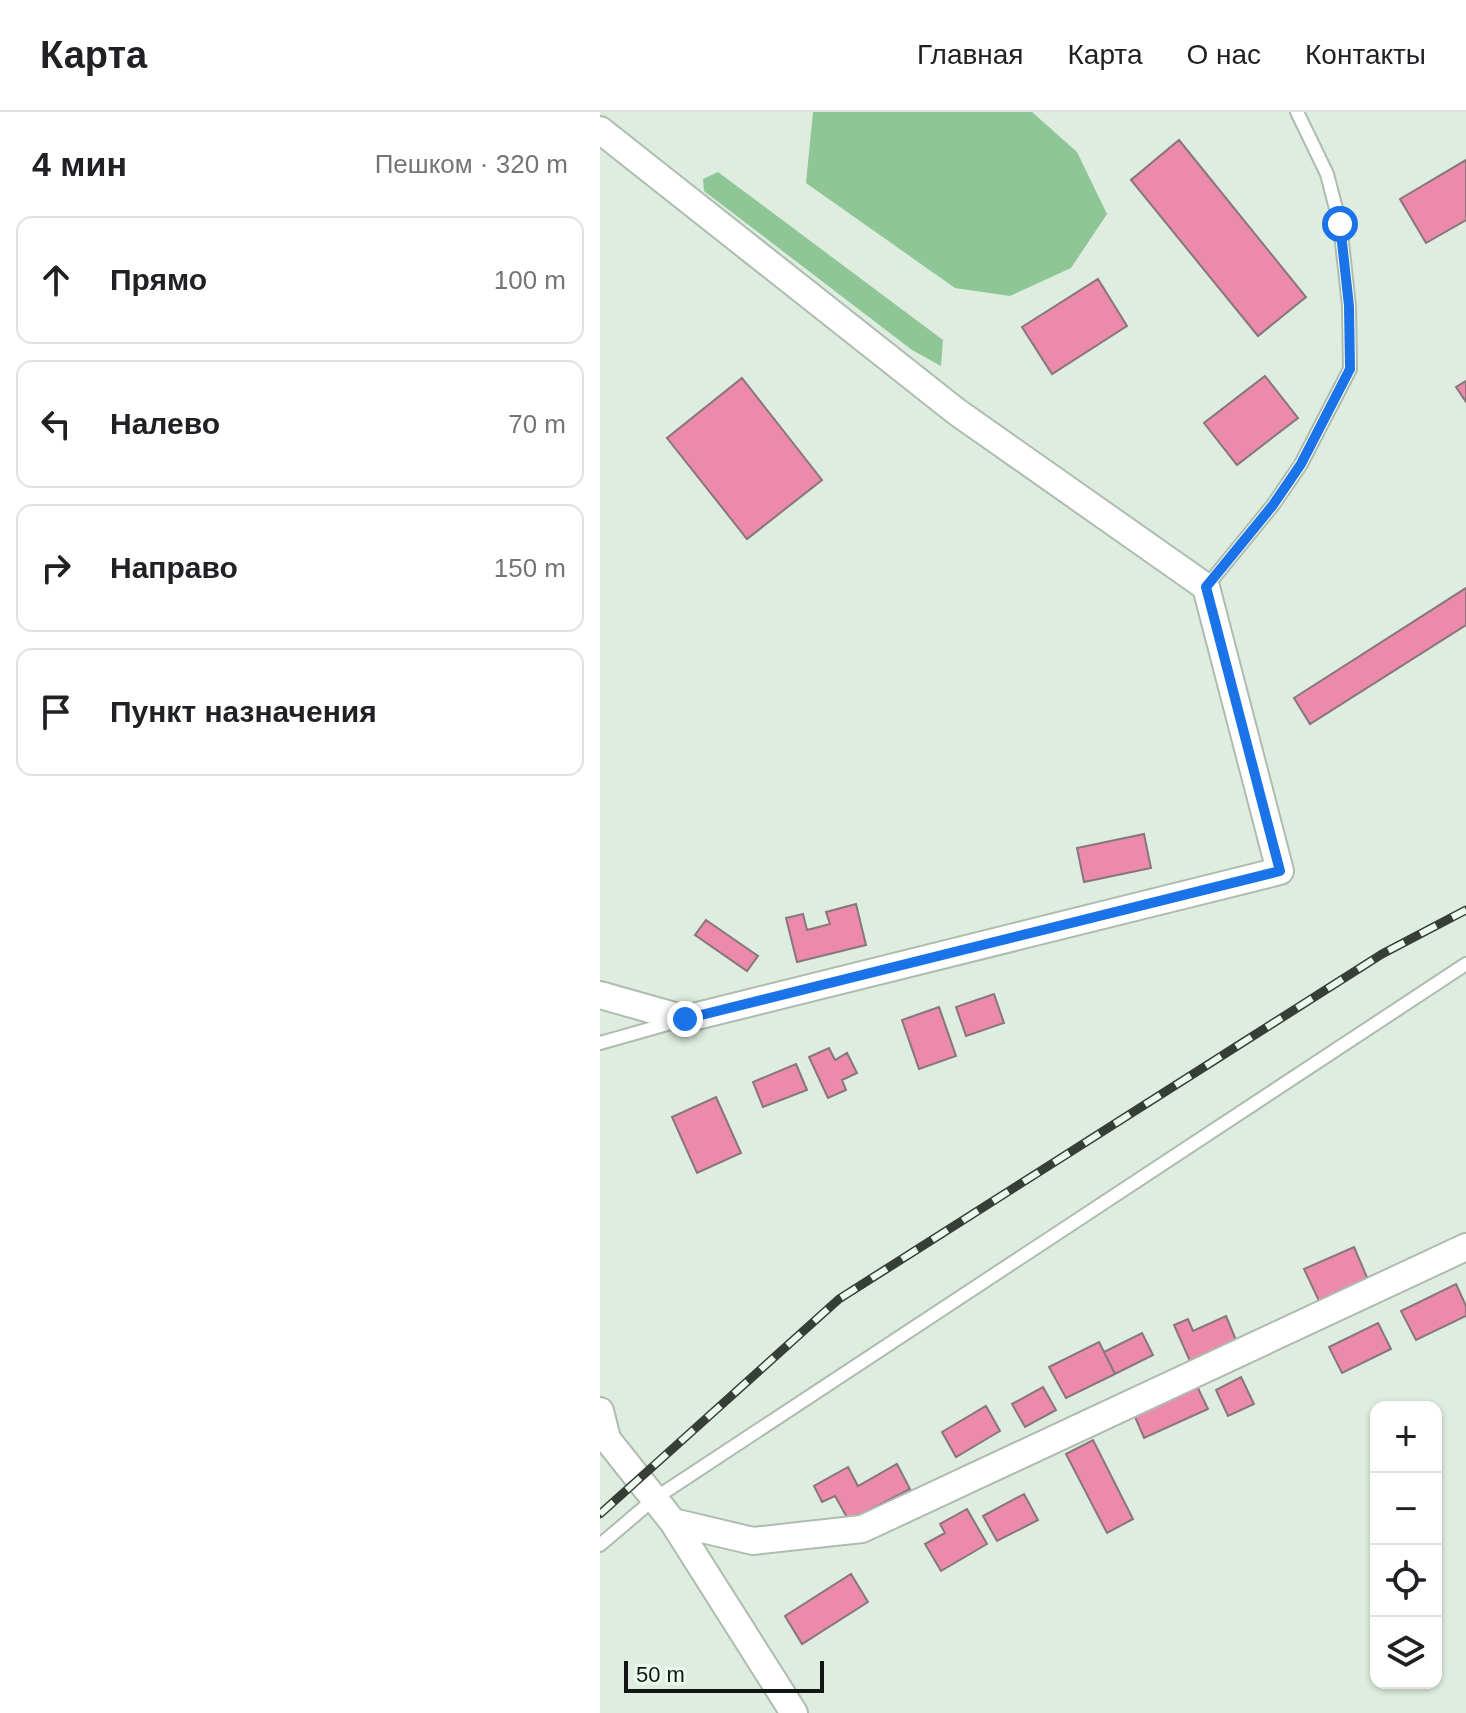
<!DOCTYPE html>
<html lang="ru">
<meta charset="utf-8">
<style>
:root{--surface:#fff;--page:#f2f2f2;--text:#202124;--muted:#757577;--line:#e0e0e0}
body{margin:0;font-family:Arial,sans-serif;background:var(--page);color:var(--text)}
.controls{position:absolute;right:24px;bottom:24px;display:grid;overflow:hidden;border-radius:16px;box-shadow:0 2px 6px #0004}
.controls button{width:72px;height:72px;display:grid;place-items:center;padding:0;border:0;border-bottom:2px solid var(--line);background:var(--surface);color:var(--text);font:40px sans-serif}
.scale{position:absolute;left:24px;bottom:20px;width:200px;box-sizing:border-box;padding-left:8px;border:4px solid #111612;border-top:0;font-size:22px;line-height:28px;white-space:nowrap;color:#111612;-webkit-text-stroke:6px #ecfaed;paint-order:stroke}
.stop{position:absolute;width:24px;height:24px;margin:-18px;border:6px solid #1a73e8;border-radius:50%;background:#fff}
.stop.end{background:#1a73e8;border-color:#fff;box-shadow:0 2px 8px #0008}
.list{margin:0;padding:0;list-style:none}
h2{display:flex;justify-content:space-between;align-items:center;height:104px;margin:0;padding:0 32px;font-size:34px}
h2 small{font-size:26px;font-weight:400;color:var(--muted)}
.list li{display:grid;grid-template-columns:52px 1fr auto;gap:24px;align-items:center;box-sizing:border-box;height:128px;margin:0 16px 16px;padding:0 16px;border:2px solid var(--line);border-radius:16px}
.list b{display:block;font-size:30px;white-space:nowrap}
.list em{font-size:26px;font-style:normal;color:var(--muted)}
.icon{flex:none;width:44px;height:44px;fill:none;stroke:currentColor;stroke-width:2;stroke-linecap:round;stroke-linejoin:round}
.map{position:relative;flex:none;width:866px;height:1601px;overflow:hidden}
header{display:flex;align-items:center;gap:48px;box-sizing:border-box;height:112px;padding:0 40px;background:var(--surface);border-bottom:2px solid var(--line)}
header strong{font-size:38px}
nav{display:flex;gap:44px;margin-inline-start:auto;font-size:28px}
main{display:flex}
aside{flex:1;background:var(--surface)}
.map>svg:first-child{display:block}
.green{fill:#8ec695}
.building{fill:#ec8aab;stroke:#87767b;stroke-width:2}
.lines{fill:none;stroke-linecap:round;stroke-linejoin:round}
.lane-casing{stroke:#aebcb0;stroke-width:16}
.street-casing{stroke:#aebcb0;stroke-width:30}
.lane{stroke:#fff;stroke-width:12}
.street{stroke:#fff;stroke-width:26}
.rail-casing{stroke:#373e38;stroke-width:9}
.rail{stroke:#ecfaed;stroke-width:6;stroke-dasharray:18;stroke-linecap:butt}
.route{stroke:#1a73e8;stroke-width:10}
</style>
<header>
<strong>Карта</strong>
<nav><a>Главная</a><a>Карта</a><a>О нас</a><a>Контакты</a></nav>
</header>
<main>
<aside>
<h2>4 мин<small>Пешком · 320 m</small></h2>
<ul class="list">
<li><svg class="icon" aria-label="ahead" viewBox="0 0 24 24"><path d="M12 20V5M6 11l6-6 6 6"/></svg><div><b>Прямо</b></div><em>100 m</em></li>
<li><svg class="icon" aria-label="left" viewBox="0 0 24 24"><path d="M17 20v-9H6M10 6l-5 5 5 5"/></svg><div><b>Налево</b></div><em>70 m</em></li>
<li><svg class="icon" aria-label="right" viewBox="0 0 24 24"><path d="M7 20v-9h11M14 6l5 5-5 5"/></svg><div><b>Направо</b></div><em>150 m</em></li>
<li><svg class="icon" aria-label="arrive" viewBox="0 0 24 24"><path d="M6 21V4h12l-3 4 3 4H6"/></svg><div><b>Пункт назначения</b></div></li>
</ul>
</aside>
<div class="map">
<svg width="866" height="1601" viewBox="0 0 866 1601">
<rect width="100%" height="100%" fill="#dfede0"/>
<path class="green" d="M213,0h219l45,40 30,62 -36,54 -61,28 -55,-8 -149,-105z
M118,60l225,168 -2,26 -29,-16 -208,-159 -1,-12z"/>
<path class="building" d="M579,28l127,157 -48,39 -127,-156z
M866,48v60l-40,23 -26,-44z
M498,167l29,47 -75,48 -30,-47z
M665,264l33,42 -61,47 -33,-42z
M142,266l80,102 -75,59 -80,-101z
M866,269v21l-10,-15z
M866,476v37l-156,99 -16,-26z
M544,722l7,34 -67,14 -7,-34z
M256,792l10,41 -69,17 -11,-44 17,-4 4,16 23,-6 -4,-12z
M106,808l52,36 -11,15 -52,-36z
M394,882l10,29 -38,13 -10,-29z
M339,895l17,49 -37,13 -17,-49z
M229,936l6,12 12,-7 10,20 -15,7 4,10 -18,8 -19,-41z
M196,952l11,26 -44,17 -10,-25z
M116,985l25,56 -44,20 -25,-56z
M754,1135l15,35 -49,21 -16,-34z
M856,1172l10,22v10l-50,24 -15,-29z
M626,1204l10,24 -46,21 -16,-36 14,-6 5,12z
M778,1211l13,26 -49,24 -13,-26z
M542,1221l11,22 -38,19 -11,-22z
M499,1230l16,32 -49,24 -17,-31z
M641,1265l13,27 -26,12 -12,-26z
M596,1272l12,25 -64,29 -11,-26z
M443,1275l13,23 -31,17 -13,-23z
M386,1294l14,25 -44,26 -14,-25z
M493,1328l40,79 -26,14 -41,-79z
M297,1352l13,25 -61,32 -14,-25 -13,6 -8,-16 34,-19 10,19z
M424,1382l14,26 -41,21 -14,-25z
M367,1397l20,35 -46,27 -16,-27 20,-11 -5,-9z
M251,1462l17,28 -66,42 -17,-28z"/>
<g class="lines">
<defs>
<path id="lane" d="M606,475l67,-82 28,-41 49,-95 -1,-63 -9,-82 -13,-50 -30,-62
M0,931l78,-22
M0,1433l54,-46 812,-535"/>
<path id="street" d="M0,18l357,282 249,175 74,284 -595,148 -85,-24
M0,1299l7,28 66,83 121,191
M73,1410l80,19 109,-12 604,-282"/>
</defs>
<use href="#lane" class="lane-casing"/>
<use href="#street" class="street-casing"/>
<use href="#lane" class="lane"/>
<use href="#street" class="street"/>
<defs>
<path id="rail" d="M0,1402l239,-215 543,-345 84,-44"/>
</defs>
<use href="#rail" class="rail-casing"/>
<use href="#rail" class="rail"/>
</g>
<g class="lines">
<path class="route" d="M85,907l595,-148 -74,-284 67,-82 28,-41 49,-95 -1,-63 -9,-82"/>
</g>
</svg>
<div class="controls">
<button>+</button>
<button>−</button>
<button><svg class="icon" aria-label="locate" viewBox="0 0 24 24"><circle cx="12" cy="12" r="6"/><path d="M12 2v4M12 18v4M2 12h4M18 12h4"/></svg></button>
<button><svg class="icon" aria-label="layers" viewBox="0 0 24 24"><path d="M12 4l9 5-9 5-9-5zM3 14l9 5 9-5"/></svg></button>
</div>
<div class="scale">50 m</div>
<div class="stop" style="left:740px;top:112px"></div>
<div class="stop end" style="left:85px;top:907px"></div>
</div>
</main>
